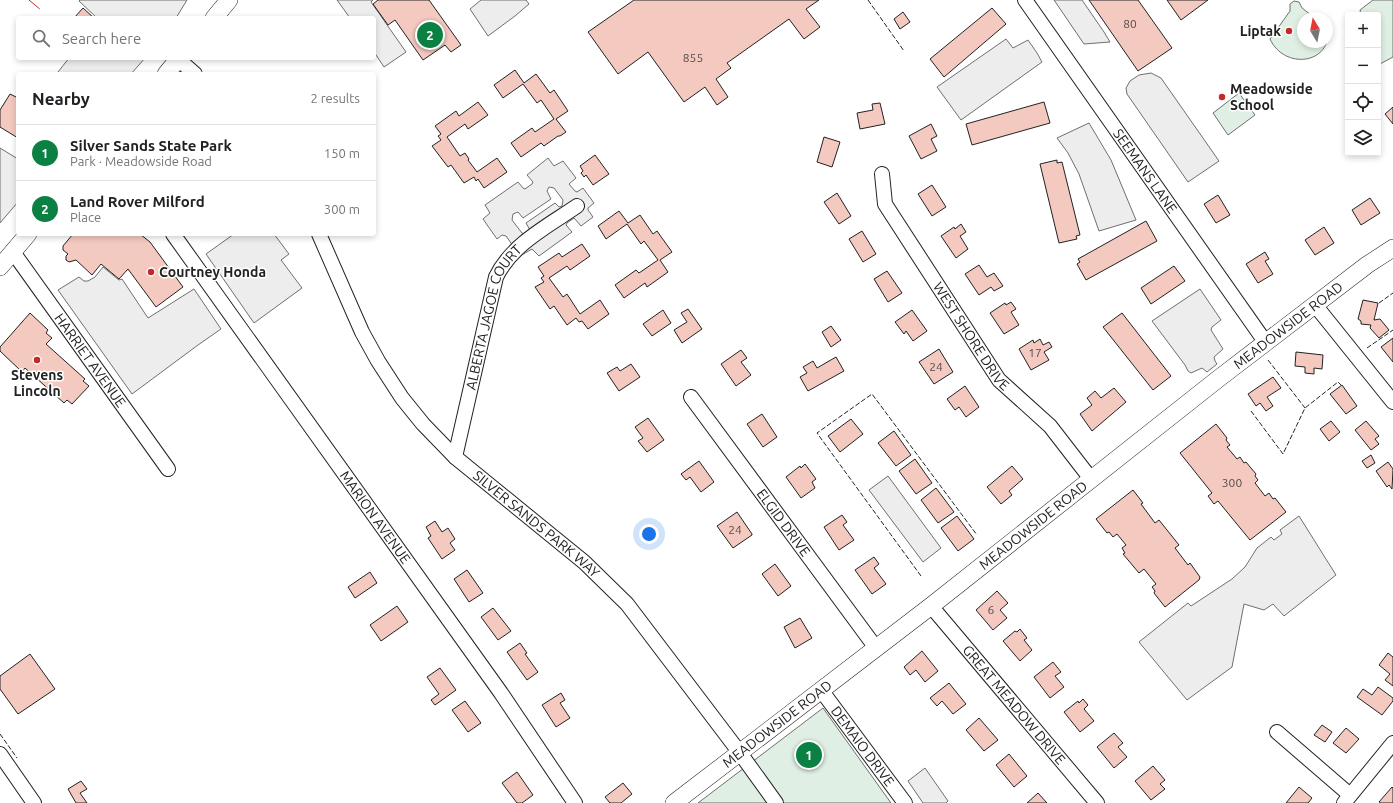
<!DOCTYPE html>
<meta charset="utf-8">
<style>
:root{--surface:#fff;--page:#f2f2f2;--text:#202124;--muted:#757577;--line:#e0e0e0;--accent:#0b8043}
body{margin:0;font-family:Ubuntu,sans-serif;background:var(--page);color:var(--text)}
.controls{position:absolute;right:12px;top:12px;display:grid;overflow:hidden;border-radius:4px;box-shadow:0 2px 6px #0003}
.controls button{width:36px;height:36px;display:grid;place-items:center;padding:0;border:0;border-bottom:1px solid var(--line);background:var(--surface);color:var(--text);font:20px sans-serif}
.compass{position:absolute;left:1297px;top:12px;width:36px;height:36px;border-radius:50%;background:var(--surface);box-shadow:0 2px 6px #0003;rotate:350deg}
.you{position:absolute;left:649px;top:534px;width:14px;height:14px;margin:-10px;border:3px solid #fff;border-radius:50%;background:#1a73e8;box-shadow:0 0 0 6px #1a73e833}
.badge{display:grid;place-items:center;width:26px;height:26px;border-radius:50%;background:var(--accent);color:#fff;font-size:13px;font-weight:700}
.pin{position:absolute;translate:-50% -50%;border:2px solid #fff;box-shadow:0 1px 4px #0006}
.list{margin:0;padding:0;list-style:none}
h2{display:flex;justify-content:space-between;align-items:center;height:52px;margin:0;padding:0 16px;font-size:17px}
h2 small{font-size:13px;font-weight:400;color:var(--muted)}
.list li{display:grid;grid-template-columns:26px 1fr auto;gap:12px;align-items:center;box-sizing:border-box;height:56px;padding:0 16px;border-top:1px solid var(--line)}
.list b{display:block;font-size:15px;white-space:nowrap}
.list p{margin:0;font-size:13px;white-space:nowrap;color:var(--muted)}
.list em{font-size:13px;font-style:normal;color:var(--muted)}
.icon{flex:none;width:22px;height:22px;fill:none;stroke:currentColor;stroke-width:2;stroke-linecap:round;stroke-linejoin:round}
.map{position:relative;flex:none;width:1393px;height:803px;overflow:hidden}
.search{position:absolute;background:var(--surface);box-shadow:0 2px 6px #0003;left:16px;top:16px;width:360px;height:44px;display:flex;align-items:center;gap:10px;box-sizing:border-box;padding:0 14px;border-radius:4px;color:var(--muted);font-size:15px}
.panel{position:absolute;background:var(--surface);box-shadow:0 2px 6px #0003;left:16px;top:72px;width:360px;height:164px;border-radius:4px}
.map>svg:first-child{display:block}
.green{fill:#e0efe3;stroke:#6f6f6f}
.parking{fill:#ededed;stroke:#6f6f6f;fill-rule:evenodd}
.building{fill:#f3c9c0;stroke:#222}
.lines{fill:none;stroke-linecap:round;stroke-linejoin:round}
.minor-casing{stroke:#222;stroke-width:16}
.major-casing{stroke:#222;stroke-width:18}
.minor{stroke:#fff;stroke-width:14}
.major{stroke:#fff;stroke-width:17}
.fence{stroke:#222;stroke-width:1;stroke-dasharray:5 2;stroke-linecap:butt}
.power{stroke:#c62828;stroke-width:1;stroke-dasharray:14 3 2 3;stroke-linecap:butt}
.poi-dot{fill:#c62828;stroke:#fff;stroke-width:1.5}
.labels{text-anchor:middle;stroke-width:3;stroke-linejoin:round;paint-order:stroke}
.number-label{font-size:12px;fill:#564c4a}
.poi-label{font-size:14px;font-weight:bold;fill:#222;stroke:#fff;text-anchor:start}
.street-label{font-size:14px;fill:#222;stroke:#fff}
</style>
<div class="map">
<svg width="1393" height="803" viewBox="0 0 1393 803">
<rect width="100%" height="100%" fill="#fff"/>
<path class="green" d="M1373,0h20v57l-15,8v-50h-17l-1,-5z
M1294,1l5,1 3,6 13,10h-12v24h24v-15l1,1c4,37 -44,42 -58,11l20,-28v-7z
M1239,93l16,22 -27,20 -15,-22z
M823,708l68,95h-193z"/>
<path class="parking" d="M80,0h107l-11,18h-79l-18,-17z
M337,0h36l-2,2 35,50 -22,15 -10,-15v-34h-24z
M481,0h45l3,4 -14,12 -27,20 -18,-27z
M1054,0h28l22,32 6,10 -26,2z
M1006,39l7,9 15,-8 9,13 5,9 -81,58 -24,-33z
M69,58h76l-14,16h-70l-3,-2z
M1151,73l10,5 58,83 -31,21 -61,-88 -1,-6 4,-7 9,-6z
M1089,123l22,37 25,60 -37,11 -20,-57 -11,-21 -11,-15z
M0,148l18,11v43l-18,21z
M548,158l6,8 9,-5 13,17 -7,6 6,7 2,1 6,-4 11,15 -6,5v2l5,7 -12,9 -7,-8 -7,5 -1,2 6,7 -33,24 -7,-7 -12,7 -14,-20 -4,-1 -5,4 -14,-20 7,-6 -5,-8 33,-23 5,6 2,1 7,-5 1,-2 -6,-7zM549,187l5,1 9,12 -1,6 -3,1 -4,-4 -29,20 4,7 -6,4 -2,-1 -10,-13 1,-6 5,-2 5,6 28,-19 -4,-8z
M234,234h40l15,20 -8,6 21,28 -48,35 -48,-69z
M103,267l16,13 3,-1 26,39 46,-29 27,40 -23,16 -66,49 -74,-104 21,-13 5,4h4l7,-4z
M1200,289l21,31 -9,7 -1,3 12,19 -9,8 1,4 2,3 -10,8 -5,-4 -11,5 -3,-2 -3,-6 -33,-44z
M888,476l53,72 -18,14 -54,-72z
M1299,516l37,59 -52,41 -11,-12 -9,6 -20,-6 -12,63 -45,33 -48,-58 49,-39 3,3 41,-27 13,-12 12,-19 14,-11 3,3 8,-6 -2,-4z
M925,768l23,33 -2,2h-23l-15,-22z"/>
<path class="building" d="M378,0h51l32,45 -10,7 -6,-7 -22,15 -28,-40 -7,5 -15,-21z
M634,0h185l-13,9 14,18 -16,12 -15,-20 -62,44 4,5 -15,11 12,18 -11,8 -12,-18 -21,15 -36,-50 -30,22 -30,-42z
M1089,0h49l34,48 -34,23z
M1167,0h41l-27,20z
M83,8l11,10h-20z
M992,8l14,16 -62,53 -14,-18z
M903,12l7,10 -10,7 -6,-10z
M515,70l9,13 12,-9 14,19 4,-3 14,21 -12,8 10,13 -6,4h-2l-14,10 -3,-3 -20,14 -10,-14 21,-15 3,4 19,-13 -13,-19 -4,3 -14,-19 -20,14 -9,-13z
M10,94l8,4v40l-18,-11v-17z
M478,102l10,13 -20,14 -3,-5 -18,13 13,19 5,-3 4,6 -1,1 9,12 20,-14 10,14 -23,16 -6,-9 -2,2 -2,-4 -10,6 -13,-18 -3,2 -16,-21 9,-6 -3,-4 3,-2 -6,-8 21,-15 3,5z
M1044,102l6,21 -78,22 -6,-21z
M880,103l5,21 -25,5 -3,-16 16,-3 -1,-6z
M1393,107v17l-8,-10z
M931,124l6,12 -6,3 6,12 -16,8 -12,-23z
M824,137l16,5 -8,25 -15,-5z
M595,155l14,19 -16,11 -7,-10 -2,2 -3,-4 2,-2 -3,-5z
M1057,160v3l5,-1 18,73 -4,1 1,3 -18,4 -19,-79z
M932,185l14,22 -14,9 -14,-22z
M837,193l14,23 -12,8 -15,-22z
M1218,195l12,20 -14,8 -12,-19z
M1370,198l10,15 -19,12 -9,-15z
M619,211l9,12 12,-8 13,19 4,-3 15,21 -12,8 8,12 -21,15 -2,-4 -21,15 -9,-13 21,-15 3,3 19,-13 -14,-19 -3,3 -14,-20 -21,15 -8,-13z
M1146,221l11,20 -71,39 -9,-16 3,-2 -2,-3z
M961,224l5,8 -6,4 8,13 -12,9 -15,-22 13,-9 1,2z
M1324,227l10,16 -19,12 -10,-15z
M862,231l14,23 -13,8 -14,-23z
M73,234h67l10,8 33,45 -27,20 -28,-38 -9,10 -18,-15 -9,11 -16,-15 -7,2 -3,-2v-4l2,-2 -5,-4v-4z
M582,244l8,12 -20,14 -3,-4 -18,12 14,19 4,-3 13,20 20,-14 9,14 -21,15 -6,-8 -3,1 -3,-4 -9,7 -13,-19 -4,3 -15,-22 9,-5 -3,-4 3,-2 -6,-9 21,-14 3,4z
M1265,252l4,7 -4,2 8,13 -15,9 -12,-19z
M979,265l8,12 7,-4 9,13 -9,5 -3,-4 -12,8 -14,-21z
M1174,266l11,15 -34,23 -10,-16z
M887,271l15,22 -14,9 -14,-23z
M1363,300l15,3 -4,17 6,-1 9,11 -10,8 -9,-10 1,-3 -10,-1v-3l-3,-2z
M1011,302l5,7 -5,3 8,13 -15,9 -14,-21 15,-10 1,2z
M688,309l14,20 -20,14 -8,-13 13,-8 -6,-9z
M663,310l8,13 -19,13 -9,-12z
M912,310l15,21 -14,10 -7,-10 -2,3 -9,-12z
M30,313l18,17 -2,3 6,5 -6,6 39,35 -2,2 6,5 -17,18 -5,-4 -3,3 -39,-35 -3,4 -22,-21v-4z
M1122,313l49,63 -18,14 -50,-63z
M831,326l10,14 -10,7 -9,-15z
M1393,338v24l-12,-15z
M1040,339l3,6 6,-3 3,5 -8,5 5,8 -18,10 -12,-21 14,-9 1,3z
M939,349l14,23 -19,12 -15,-22z
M741,350l6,8 -6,4 10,13 -15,11 -15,-22z
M1296,352l27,3 -1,14 -8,-1v6l-9,-1v-6l-10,-1z
M836,357l8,14 -36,20 -8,-14 7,-4 -4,-6 10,-6 4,7z
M631,364l9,13 -21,14 -12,-18 10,-6 3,4z
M1273,377l8,11 -14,9 6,9 -7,5 -6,-8 -4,3 -8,-12z
M1342,385l15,21 -11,8 -16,-20z
M965,386l14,21 -13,10 -7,-10 -4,3 -8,-11z
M1114,388l12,14 -34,29 -12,-17 12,-9 -5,-7 8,-7 6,7z
M762,414l15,23 -14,10 -16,-23z
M648,418l16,22 -17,12 -9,-11 5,-3 -8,-11z
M851,419l12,15 -23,18 -12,-16z
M1331,421l9,11 -11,9 -9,-12z
M1366,421l13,15 -4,3 4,5 -8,6 -16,-20z
M1216,424l11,14 -1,2 4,5 -3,2 10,12 3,-2 4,6 2,-1 10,12 -1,2 3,4 -3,3 10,13 4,-3 4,6 2,-1 11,14 -36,28 -32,-39 -4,3 -6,-8 4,-3 -32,-40z
M894,431l17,24 -15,11 -18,-23z
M1371,455l4,8 -8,5 -5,-7z
M915,459l17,24 -16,11 -17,-23z
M699,461l15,21 -13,10 -11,-15 -4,3 -5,-6z
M1388,462l5,7 -1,20 -3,-4 -2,2 -11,-16z
M805,464l11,15 -4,3 3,6 -14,10 -15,-21 14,-11 1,2z
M1012,466l11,13 -14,12 3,4 -11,9 -14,-17z
M936,488l18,24 -16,11 -17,-23z
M1133,490l10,13 -2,1 14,19 4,-3 20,25 -4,3 13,17 2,-2 10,14 -1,3 -34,27 -11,-14 1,-2 -3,-4 4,-3 -12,-15 -5,4 -16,-19 2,-1 -3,-5 4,-3 -9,-11 -4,3 -4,-5 -2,1 -11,-14z
M737,512l15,22v1l-19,13 -16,-22z
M842,515l5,7 -4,3 11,15 -15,10 -15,-23z
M957,516l17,23 -16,12 -17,-23z
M435,521l7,11 6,-4 7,11 -5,4 5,7 -13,9 -14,-21 3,-2 -5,-9z
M874,557l5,7 -5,4 12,16 -14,10 -17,-24z
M775,564l16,22 -13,10 -16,-22z
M467,570l16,23 -14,9 -15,-23z
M370,572l7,11 -22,15 -7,-11z
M997,591l11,12 -8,7 7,8 -14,12 -17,-20z
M397,606l11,16 -27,19 -11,-16z
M493,608l18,23 -13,9 -17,-23z
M800,618l12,20 -17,10 -11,-21z
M1020,629l7,9 -3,2 8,10 -12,11 -17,-20 12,-10 2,1z
M520,643l7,10 -2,1 13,18 -11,8 -20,-28z
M922,651l16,20 -13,11 -9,-12 -6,5 -6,-8z
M1388,653l5,4v29l-8,-6 5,-6 -11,-9z
M30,654l25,35 -37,25 -18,-25v-13z
M1053,662l8,10 -6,4 9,11 -14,11 -16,-21z
M440,668l16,22 -21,15 -4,-5 8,-6 -12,-17z
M949,683l17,21 -13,10 -11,-13 -5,5 -7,-8z
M1378,687l15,11v3l-11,14 -25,-18 6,-8 9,6z
M561,693l4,7 -5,3 10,15 -14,9 -14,-22z
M1083,699l5,6 -4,4 10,12 -14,11 -16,-20 14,-11 1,2z
M465,701l16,22 -13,9 -16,-22z
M979,718l19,22 -14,11 -18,-21z
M1322,725l10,7 -7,10 -11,-7z
M1346,728l13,11 -13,14 -13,-10z
M1114,733l9,10 -5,4 9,10 -13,11 -17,-21z
M1009,754l18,22 -13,11 -18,-22z
M1153,766l12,14 -5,4 5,5 -14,11 -16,-19z
M517,772l16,23 -11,8h-5l-15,-20z
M81,781l6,8 -7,4 7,10h-11l-8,-14z
M623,783l9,11 -11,9h-11l-5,-6z
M1299,787l13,11 -4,5h-22z
M1392,787l1,1v15h-12l-2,-1z
M1038,793l9,10h-20z"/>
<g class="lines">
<defs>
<g id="minor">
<path id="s1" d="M1025,0l241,343"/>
<path d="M178,59l17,15"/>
<path id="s2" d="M882,174l3,30 114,176 51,46 41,53"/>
<path id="s3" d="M173,234l328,459 74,110"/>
<path id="s4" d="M319,234l43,98 16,29 24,37 21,26 32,33 129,105 43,42 113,149 36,50"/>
<path id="s5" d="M13,252l155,217"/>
<path d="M1315,305l78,97"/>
<path id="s6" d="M691,397l185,251"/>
<path id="s7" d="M455,457l41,-180c16,-33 52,-51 81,-71"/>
<path id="s8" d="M931,606l166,197"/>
<path id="s9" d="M821,690l84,113"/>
<path d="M1277,732l73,63"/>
<path d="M0,754l34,49"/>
<path d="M1344,803l49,-60"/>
</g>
<g id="major">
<path d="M214,18l15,-18"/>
<path d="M166,74l13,-16"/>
<path d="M0,267l28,-33"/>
<path id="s10" d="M674,803l257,-197 287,-227 149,-114 26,-17"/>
</g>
</defs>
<use href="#minor" class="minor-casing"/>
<use href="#major" class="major-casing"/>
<use href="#minor" class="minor"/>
<use href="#major" class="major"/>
<path class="fence" d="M868,0l36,51
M1379,303l14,-10
M1367,348l26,-18
M1268,360l37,48
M1251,411l32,43 22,-46 33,-26 3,3
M921,576l-104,-143 55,-39 105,141
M0,734l17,24"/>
<path class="power" d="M29,0l12,10"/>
</g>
<g class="poi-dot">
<circle cx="1289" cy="31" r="4"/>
<circle cx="1222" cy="97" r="4"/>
<circle cx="151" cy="272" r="4"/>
<circle cx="37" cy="360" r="4"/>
</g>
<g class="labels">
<g class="number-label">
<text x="1130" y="28">80</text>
<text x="693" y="62">855</text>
<text x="1035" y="357">17</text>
<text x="936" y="371">24</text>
<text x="1232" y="487">300</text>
<text x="735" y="534">24</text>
<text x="991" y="614">6</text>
</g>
<g class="poi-label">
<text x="1281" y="36" text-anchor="end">Liptak</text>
<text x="1230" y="94">Meadowside<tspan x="1230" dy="16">School</tspan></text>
<text x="159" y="277">Courtney Honda</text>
<text x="37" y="380" text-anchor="middle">Stevens<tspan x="37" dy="16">Lincoln</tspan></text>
</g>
<g class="street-label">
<text dy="5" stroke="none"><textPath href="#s1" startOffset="209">SEEMANS LANE</textPath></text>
<text dy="5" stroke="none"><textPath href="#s7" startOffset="146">ALBERTA JAGOE COURT</textPath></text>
<text dy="5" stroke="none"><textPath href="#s10" startOffset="778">MEADOWSIDE ROAD</textPath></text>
<text dy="5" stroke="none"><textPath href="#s2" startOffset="188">WEST SHORE DRIVE</textPath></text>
<text dy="5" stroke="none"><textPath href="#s5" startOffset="133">HARRIET AVENUE</textPath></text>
<text dy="5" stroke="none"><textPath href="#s3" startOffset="348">MARION AVENUE</textPath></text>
<text dy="5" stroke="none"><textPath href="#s6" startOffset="156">ELGID DRIVE</textPath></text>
<text dy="5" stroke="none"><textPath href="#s4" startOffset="369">SILVER SANDS PARK WAY</textPath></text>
<text dy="5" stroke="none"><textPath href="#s10" startOffset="454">MEADOWSIDE ROAD</textPath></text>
<text dy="5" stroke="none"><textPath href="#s8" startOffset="129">GREAT MEADOW DRIVE</textPath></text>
<text dy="5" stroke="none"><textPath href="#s10" startOffset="130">MEADOWSIDE ROAD</textPath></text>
<text dy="5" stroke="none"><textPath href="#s9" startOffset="70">DEMAIO DRIVE</textPath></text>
</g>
</g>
</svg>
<div class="controls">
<button>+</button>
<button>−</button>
<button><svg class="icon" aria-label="locate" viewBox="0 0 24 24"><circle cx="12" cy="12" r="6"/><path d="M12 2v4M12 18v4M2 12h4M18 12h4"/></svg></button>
<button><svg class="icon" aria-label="layers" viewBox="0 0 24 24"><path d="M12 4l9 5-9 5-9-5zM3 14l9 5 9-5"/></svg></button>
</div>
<svg class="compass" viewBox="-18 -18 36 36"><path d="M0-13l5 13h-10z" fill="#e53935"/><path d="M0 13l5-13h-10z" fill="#757577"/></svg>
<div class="you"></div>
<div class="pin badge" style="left:809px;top:755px">1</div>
<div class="pin badge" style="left:430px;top:35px">2</div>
<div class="search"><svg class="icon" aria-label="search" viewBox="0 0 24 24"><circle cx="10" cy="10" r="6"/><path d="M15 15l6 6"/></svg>Search here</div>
<section class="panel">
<h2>Nearby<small>2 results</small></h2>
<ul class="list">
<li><span class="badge">1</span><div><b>Silver Sands State Park</b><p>Park · Meadowside Road</p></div><em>150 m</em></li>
<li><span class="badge">2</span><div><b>Land Rover Milford</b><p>Place</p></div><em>300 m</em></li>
</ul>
</section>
</div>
